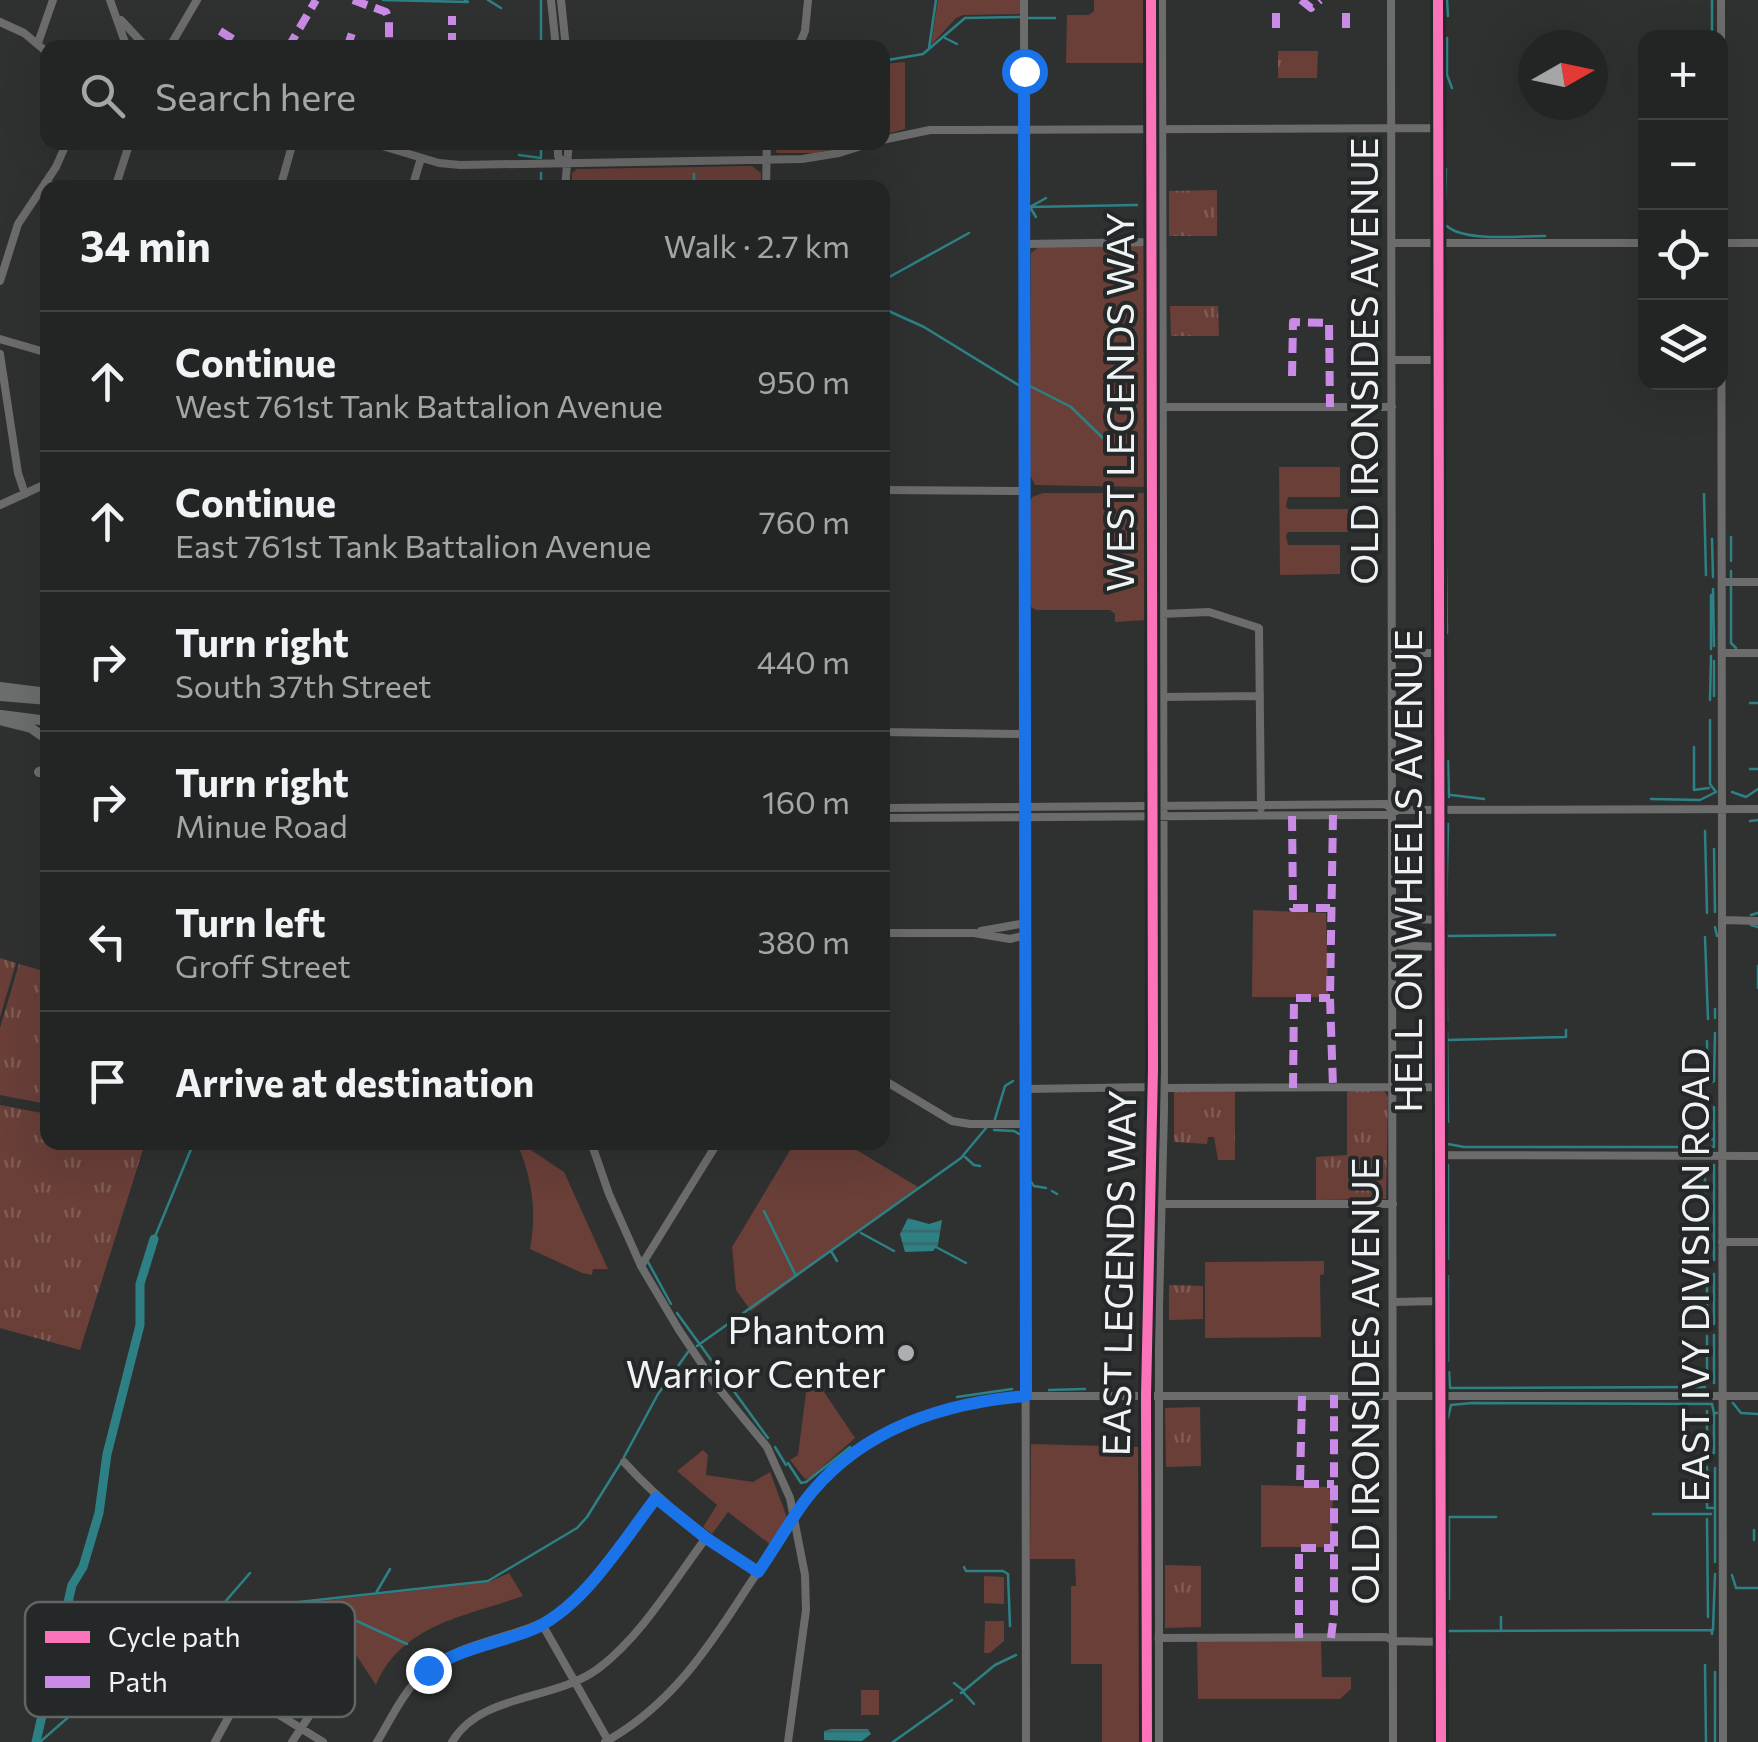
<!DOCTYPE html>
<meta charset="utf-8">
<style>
:root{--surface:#232525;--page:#2f3132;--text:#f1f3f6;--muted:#a3a5a7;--line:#404242}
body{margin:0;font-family:Commissioner,sans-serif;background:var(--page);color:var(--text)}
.controls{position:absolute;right:30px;top:30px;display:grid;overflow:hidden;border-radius:20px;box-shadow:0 10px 40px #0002}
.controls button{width:90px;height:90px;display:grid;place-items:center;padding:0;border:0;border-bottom:2px solid var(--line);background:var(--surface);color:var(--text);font:50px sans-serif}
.compass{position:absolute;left:1518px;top:30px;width:90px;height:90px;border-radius:50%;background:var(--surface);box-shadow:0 10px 40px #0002;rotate:81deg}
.stop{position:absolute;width:30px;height:30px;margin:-22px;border:8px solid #1a73e8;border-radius:50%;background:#fff}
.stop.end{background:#1a73e8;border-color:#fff;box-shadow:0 2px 10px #0008}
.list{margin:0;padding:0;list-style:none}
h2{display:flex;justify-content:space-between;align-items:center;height:130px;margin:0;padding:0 40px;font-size:42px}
h2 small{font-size:32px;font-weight:400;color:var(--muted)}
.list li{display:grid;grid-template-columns:65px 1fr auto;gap:30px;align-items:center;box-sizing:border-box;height:140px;padding:0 40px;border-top:2px solid var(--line)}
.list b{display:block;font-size:38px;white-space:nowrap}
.list p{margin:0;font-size:32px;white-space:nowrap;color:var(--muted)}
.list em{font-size:32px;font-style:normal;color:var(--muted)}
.icon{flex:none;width:55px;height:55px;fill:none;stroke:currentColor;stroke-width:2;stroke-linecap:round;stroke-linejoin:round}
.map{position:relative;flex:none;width:1758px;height:1742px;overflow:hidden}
.search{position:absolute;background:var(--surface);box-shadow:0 10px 40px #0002;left:40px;top:40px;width:850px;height:110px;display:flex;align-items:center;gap:25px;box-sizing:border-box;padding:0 35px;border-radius:20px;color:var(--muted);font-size:38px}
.panel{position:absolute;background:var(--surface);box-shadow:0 10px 40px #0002;left:40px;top:180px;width:850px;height:970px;border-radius:20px}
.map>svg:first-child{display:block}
.grass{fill:url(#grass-tufts)}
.green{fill:#693f38}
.water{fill:url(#water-rules)}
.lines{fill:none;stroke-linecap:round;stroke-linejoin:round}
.stream{stroke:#2d8185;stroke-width:2.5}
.river{stroke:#2d8185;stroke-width:9}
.minor{stroke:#6c6c6c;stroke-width:8}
.major{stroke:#6c6d6d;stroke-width:10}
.quiet{stroke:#ca8be6;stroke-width:8;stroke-dasharray:15 8;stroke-linecap:butt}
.cycleway-casing{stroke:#242828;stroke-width:16}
.cycleway{stroke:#fb73b8;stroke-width:10}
.route{stroke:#1a73e8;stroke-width:12}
.poi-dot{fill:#acafaf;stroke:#242828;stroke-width:4}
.labels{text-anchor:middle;stroke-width:8;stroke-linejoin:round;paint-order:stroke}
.street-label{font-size:38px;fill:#f0f3f3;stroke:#242828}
.poi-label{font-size:38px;fill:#f0f3f3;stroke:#242828;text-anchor:end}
.key{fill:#242828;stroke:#616565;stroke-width:2.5}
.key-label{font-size:28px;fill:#f0f3f3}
</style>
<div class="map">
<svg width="1758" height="1742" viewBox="0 0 1758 1742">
<defs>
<pattern id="grass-tufts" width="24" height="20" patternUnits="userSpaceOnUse" patternTransform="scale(2.5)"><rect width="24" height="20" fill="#693f38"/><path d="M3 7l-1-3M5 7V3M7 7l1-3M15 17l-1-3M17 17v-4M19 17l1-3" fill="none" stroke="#7f5b55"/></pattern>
<pattern id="water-rules" width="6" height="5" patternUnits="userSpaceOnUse" patternTransform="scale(2.5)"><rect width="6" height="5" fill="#2d8185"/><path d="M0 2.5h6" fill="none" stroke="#39686a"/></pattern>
</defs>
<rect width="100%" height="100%" fill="#2f3131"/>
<path class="grass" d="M1278,51h40l-1,27h-39z
M1217,190v46h-48v-45z
M1170,306h48l1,30h-48z
M0,958l16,5 -16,54z
M19,964l28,8v132l-47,-9v-67z
M1174,1091h61v69h-17l-4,-23h-6l-1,7 -33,-2z
M1347,1091h37l4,6 -2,102 -70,1v-43l31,-2z
M0,1105l47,9 1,28 97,1 -65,207 -80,-22z
M1169,1285l34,1v33l-34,1z
M1200,1407l1,59 -35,1 -1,-59z
M1165,1565l36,1v61l-36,1z"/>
<path class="green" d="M938,0h82v14l-57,1 -7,3 -25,27z
M1094,0h52l-2,63h-78l1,-48h22l5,-4z
M905,62v67l-22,6v-71z
M772,143v-1l86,1 -42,10h-39z
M752,166l9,7v14h-189v-14l5,-4z
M1141,245l6,5 1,233 -3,4 -110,-2 -6,-12 2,-220 9,-7z
M1279,467h61v30h-52l-2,9 2,3h60v23h-60l-2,4 2,9h52v29l-60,1z
M1043,493h103l1,127 -32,2v-8l-5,-4h-74l-5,-3 -2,-103 3,-7z
M1253,910l73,3 2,80 -7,4h-69z
M795,1142l50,1 73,44 -167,124 -15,-21 -4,-43z
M522,1144l42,28 44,97h-15l-1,6 -10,-2 -52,-24c7,-38 2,-69 -12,-104z
M1324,1261v13l-4,1 1,62 -116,1v-76z
M816,1380l39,58 -45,40 -5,1 -15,-19 8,-5 9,-70z
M1031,1444l112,3 -2,295h-39v-78h-31v-78h5l-1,-27h-45z
M703,1450l5,5 -2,20 47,7 17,-10 18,48 -17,25 -43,-33 -16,22 -9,-7 14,-22 -40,-34z
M1261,1485l67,2 5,8 -2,48 -7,4h-63z
M509,1573l14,23c-56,20 -122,28 -147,89l-33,-50 -45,15 -23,-12 12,-33 202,-23z
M984,1576l20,1v27l-20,-1z
M985,1621h19v20l-14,12h-6z
M1321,1640l1,37h29v12l-11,10h-142l-1,-58z
M861,1690h18v25h-18z"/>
<path class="water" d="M908,1218l21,6 13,-4 -4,25 -5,6 -28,1 -5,-18z
M831,1729h37l3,5 -9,7 -38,-1v-9z"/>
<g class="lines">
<path class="stream" d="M383,0l85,2 -3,-2
M488,0l13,8
M541,0v48
M1447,0l1,16
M1029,18h26
M945,38l12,6
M1447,38v37l5,13
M1712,38v-38
M929,48l7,-48
M882,61l41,-7 42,-36 55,-1
M541,142v14
M519,155l22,3
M541,188v-15
M694,188v-14
M1029,207l108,-2
M1036,217l-6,-10 16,-9
M1444,226l2,-57
M1447,226c17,16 73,10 98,10
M882,281l87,-48
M882,308l42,19 96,59
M1030,386l41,21 40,39
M1444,398l1,35
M1704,494l2,81
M1445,504v-54
M1445,514l2,119
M1712,539l1,38
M1731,561v-24
M1731,577v-6
M1731,587v56l5,5
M1713,589l1,57
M1711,595v54
M1714,661v35
M1710,700l1,-44
M1750,703h8
M1694,747v43l15,-2
M1448,761l1,36
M1750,769h8
M1732,792l14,5 12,-8
M1451,795l33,4
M1651,799l49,1 16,-8 -6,-8v-64
M1750,821l8,-1
M1705,831l2,82
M1714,849l1,63
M1446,914l2,-90
M1751,915l7,-2
M1446,925l1,96
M1751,925l7,2
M1715,927l2,9
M1447,936l108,-1
M1705,937l3,82
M1758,966v22
M1715,1018v-9
M1447,1032l1,90
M1447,1040l119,-3v-7
M1707,1041l1,42
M1709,1083l5,-2 1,-48
M1707,1097v42h6
M995,1119l10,-33 8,-5
M994,1130l20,1 7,4
M1448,1144l16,3h250v-40
M965,1157l9,8 6,1
M1705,1178v82l9,-1
M1031,1182l3,4 12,2
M1052,1191l5,3
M764,1211l32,65
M861,1233l33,18
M154,1239l40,-97
M936,1247l30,16
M831,1251l6,10
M1448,1259v-94
M1714,1260v-95
M648,1262l23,42
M1707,1280v42h6
M677,1313l91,125
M1714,1324v-50
M1707,1336v42h7
M697,1346l264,-188 25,-30
M1448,1361v-85
M1449,1372l1,16 255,-1
M1714,1383v-48
M1049,1390l36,-1
M957,1397l55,-8
M1733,1403l8,10 17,1
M1707,1411v42h7v-40h3
M1448,1418l3,-13 21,-2 240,1 2,9
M775,1447l11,18
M624,1457l34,-63 30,-42
M788,1463l13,20 5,-1 44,-35
M1707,1467v41h8
M1653,1514h58
M1707,1519l1,98
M1754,1530v10
M1715,1562v-94
M964,1567l2,4h37l5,3 2,52
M1732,1575l4,13h22
M376,1593l14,-24
M1449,1599v-82h47
M313,1601l94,43
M212,1617l38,-44
M1713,1630l2,-56
M1448,1631l264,-1v4
M1501,1631v-14
M162,1642l52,27
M1705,1665l1,77
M1447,1667l1,-16
M1715,1672v70
M954,1683l10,8
M963,1692l11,12
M961,1693l34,-28 21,-10
M40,1742l96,-84 70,-38 48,-13 234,-26 89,-53 10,-11 33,-53
M893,1742l59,-42"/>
<path class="river" d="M36,1742l36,-157 11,-18 16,-54 8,-59 33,-129v-41l14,-45"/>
<path class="minor" d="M110,0l17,48
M551,0l5,48
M561,0l5,48
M1024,0l2,1742
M1391,0l2,1742
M1438,0l3,1742
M1721,0l2,1742
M121,20l26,28
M0,22l24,11 24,20
M38,43l15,-43
M169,48l28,-48
M798,48l7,-17 3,-31
M882,140l48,-10h36l472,-2
M369,142l70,21 21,2 342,-6 37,-6 35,-11
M558,142v14l7,9
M45,183l18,5
M115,188l15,-46
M280,188l13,-46
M412,188l9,-30
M565,188l4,-46
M766,188l1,-46
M1392,243h254
M1720,243h38
M1025,244l125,-2
M0,281l18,-57 38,-57 11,-25
M0,339l48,14
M0,354l18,119 7,21
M1392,360h46
M1161,407h231
M882,490l142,1
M0,505l48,-22
M1722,582h36
M1161,614l48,-2 50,16 2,180
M1393,653h46
M1722,653h36
M1162,697l98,-1
M882,732l143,2
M882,808l504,-4 6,6
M882,818l489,-3h16l11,-5 360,-1
M1393,918l46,2
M1723,920l35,1
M981,931l45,-8
M882,933h92l36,6 16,-4
M1393,945l46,2
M882,1079l70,42 18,3h55
M1164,1088l275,-1
M1025,1089l128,-2
M591,1142l18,52 32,72 38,64 37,55 51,62 23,51 15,77 1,35 -18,132
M1439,1155l319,1
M1157,1204h236
M1722,1242h36
M641,1266l77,-124
M1393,1302l46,-1
M624,1462c40,44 84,77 134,110
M542,1624l67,118
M1157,1638l229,-1 8,4 47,1
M242,1692l81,50
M215,1742l52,-95 15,-39
M292,1742l41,-62
M377,1742c14,-23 27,-52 48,-70 38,-34 97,-32 139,-62 31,-23 67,-80 93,-112
M452,1742c30,-50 102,-40 147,-74 44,-34 74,-86 107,-130
M605,1742c65,-36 103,-93 142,-154 19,-28 38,-56 56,-85 61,-72 130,-99 223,-107h732
M1147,1742l-1,-346 7,-327 -2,-1069
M1159,1742v-435l5,-197 -2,-1110"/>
<path class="major" d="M0,687l48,6
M0,696l48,4
M1,715l47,6
M0,720l31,8 17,12
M39,772l9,-3"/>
<path class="quiet" d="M353,0l33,12 3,8v28
M1301,0l10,8 9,-8
M1276,28v-22
M1346,28v-22
M220,31l27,17
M452,45h21
M288,48l28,-48
M347,48l6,-18
M452,48v-32
M1292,376l1,-54 36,1 1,84
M1333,815l-3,183 3,89
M1292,816l1,92h37
M1293,1088l1,-90h36
M1302,1396l-2,88h34
M1299,1638v-90h35
M1331,1638l3,-25v-218"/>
<defs>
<path id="cycleway" d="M1438,0l3,1742
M1147,1742l-1,-346 7,-327 -2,-1069"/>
</defs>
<use href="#cycleway" class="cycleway-casing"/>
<use href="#cycleway" class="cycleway"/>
</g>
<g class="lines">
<path class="route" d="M428,1670c31,-21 66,-26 101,-39 53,-21 93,-89 127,-133l50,40 52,34c16,-23 30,-48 46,-70 53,-71 137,-99 222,-106l-2,-1325"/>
</g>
<circle class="poi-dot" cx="906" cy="1353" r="10"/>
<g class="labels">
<g class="street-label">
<text transform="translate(1365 361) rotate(-90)" y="13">OLD IRONSIDES AVENUE</text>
<text transform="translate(1121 402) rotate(-90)" y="13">WEST LEGENDS WAY</text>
<text transform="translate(1409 871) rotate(-90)" y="13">HELL ON WHEELS AVENUE</text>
<text transform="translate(1120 1273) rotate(-89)" y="13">EAST LEGENDS WAY</text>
<text transform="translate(1696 1275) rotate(-90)" y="13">EAST IVY DIVISION ROAD</text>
<text transform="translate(1366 1381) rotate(-90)" y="13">OLD IRONSIDES AVENUE</text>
</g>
<g class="poi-label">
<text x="886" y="1344">Phantom<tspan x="886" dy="44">Warrior Center</tspan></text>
</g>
</g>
<rect x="25" y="1602" width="330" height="115" rx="15" class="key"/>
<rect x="45" y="1631" width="45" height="12" fill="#fb73b8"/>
<rect x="45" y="1676" width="45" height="12" fill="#ca8be6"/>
<g class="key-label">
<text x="108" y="1647">Cycle path</text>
<text x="108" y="1692">Path</text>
</g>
</svg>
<div class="controls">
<button>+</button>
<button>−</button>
<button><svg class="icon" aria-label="locate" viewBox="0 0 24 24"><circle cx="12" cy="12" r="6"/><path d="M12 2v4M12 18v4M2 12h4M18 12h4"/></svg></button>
<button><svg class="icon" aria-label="layers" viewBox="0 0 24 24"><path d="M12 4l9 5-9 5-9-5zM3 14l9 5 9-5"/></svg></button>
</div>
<svg class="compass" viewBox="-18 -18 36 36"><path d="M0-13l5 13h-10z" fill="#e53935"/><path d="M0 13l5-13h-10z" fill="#a3a5a7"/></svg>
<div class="stop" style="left:1024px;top:71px"></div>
<div class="stop end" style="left:428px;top:1670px"></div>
<div class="search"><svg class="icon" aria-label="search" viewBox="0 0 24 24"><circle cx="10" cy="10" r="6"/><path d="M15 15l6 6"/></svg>Search here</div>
<section class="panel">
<h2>34 min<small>Walk · 2.7 km</small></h2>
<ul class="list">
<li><svg class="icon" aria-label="ahead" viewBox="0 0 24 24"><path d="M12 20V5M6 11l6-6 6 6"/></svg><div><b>Continue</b><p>West 761st Tank Battalion Avenue</p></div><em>950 m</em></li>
<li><svg class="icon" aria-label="ahead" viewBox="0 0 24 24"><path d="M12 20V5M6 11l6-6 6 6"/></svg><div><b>Continue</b><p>East 761st Tank Battalion Avenue</p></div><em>760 m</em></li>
<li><svg class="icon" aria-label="right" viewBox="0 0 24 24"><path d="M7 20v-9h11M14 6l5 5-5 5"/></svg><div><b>Turn right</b><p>South 37th Street</p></div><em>440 m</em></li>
<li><svg class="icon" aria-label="right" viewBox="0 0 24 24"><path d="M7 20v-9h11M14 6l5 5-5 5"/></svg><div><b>Turn right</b><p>Minue Road</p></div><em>160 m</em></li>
<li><svg class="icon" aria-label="left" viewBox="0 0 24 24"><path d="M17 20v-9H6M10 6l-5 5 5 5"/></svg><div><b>Turn left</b><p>Groff Street</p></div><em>380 m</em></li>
<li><svg class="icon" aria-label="arrive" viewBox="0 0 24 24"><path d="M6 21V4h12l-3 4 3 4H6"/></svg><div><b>Arrive at destination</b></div></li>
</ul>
</section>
</div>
